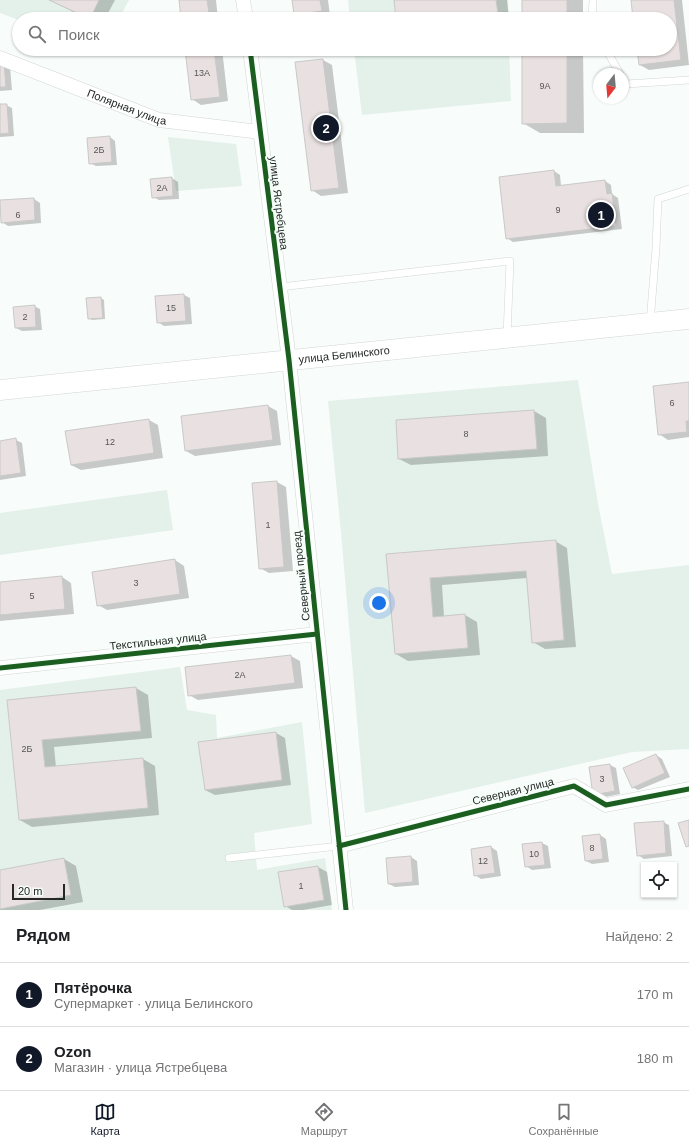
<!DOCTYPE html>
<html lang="ru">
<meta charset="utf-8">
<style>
:root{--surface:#fff;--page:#f2f2f2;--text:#202124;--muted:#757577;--line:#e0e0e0;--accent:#111827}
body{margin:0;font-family:Arial,sans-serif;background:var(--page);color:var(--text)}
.controls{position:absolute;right:12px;bottom:12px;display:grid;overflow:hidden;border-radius:0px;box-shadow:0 1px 3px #0004}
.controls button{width:36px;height:36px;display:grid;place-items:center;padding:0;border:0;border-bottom:1px solid var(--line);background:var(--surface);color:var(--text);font:20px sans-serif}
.compass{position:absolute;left:593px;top:68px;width:36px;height:36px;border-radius:50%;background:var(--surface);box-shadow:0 1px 3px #0004;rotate:196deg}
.scale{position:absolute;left:12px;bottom:10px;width:53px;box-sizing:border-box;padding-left:4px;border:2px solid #252827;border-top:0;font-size:11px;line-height:14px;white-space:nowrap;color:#252827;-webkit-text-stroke:3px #f6fefa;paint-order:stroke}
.you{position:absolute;left:379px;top:603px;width:14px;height:14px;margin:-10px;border:3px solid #fff;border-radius:50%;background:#1a73e8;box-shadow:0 0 0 6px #1a73e833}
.badge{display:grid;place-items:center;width:26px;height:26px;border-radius:50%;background:var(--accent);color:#fff;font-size:13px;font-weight:700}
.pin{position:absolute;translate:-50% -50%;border:2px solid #fff;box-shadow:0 1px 4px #0006}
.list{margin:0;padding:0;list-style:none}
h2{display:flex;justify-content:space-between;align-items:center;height:52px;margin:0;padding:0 16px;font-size:17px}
h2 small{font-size:13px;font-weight:400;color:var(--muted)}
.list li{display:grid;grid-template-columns:26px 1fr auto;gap:12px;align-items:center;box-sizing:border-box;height:64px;padding:0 16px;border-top:1px solid var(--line)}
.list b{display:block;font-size:15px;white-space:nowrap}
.list p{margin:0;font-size:13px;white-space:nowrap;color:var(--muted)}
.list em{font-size:13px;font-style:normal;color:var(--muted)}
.icon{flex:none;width:22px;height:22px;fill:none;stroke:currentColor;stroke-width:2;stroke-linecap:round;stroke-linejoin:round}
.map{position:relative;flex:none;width:689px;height:910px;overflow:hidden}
.search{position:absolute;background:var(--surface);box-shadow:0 1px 3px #0004;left:12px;right:12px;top:12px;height:44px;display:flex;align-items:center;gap:10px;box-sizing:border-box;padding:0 14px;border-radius:22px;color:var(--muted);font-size:15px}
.sheet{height:180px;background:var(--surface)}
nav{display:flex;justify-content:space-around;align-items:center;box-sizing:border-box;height:56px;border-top:1px solid var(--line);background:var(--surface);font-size:11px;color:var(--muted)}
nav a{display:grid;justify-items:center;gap:2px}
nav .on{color:var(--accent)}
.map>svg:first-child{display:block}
.built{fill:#e4f0ea}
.shadow{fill:#0003}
.building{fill:#e9e0e1;stroke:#c9c9c8}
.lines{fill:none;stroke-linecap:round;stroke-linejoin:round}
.service-casing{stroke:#d2d6d4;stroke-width:8}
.minor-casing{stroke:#d2d6d4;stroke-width:15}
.secondary-casing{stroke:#d2d6d4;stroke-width:21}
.service{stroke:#fefffe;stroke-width:7}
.minor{stroke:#fefffe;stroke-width:14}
.secondary{stroke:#fefffe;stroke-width:20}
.cycleway-casing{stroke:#f6fefa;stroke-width:8}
.cycleway{stroke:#1b5e20;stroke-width:5}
.labels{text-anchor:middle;stroke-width:4;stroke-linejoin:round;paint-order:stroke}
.number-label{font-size:9px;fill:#565656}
.street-label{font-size:11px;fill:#252827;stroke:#f6fefa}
</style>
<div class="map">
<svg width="689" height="910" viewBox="0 0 689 910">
<rect width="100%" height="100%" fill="#f8fcfa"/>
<path class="built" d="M0,0h129l-10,19h-100v1l-19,-7z
M348,0h160l1,19h-159z
M354,49h155l2,52 -149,14z
M168,137l68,7 6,42 -66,5z
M578,380l20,124 14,70 77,-9v184l-57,3 -267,61 -24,-281 -13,-131z
M167,490l6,40 -173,25v-42z
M180,667l7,43 29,5 1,23 85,-16 10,102 -58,9 3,37 68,-12 7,52h-332v-220z"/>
<path class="shadow" d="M49,0h66l-10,19h-17z
M180,0h36l2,19h-36z
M293,0h35l2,16 -27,3 -9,-5z
M395,0h112l2,19h-112z
M523,0h60v19h-60z
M632,0h50l7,65 -40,5 -9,-5 -2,-16h32v-30h-36z
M186,49h36l6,52 -27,4 -9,-6z
M523,49h60l1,84h-44l-17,-10z
M323,60l9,5 16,128 -27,3 -9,-6z
M0,64l10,3 2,23 -12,1z
M0,105h6l6,3 2,28 -14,1z
M110,137l5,4 2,24 -21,1 -6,-3z
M554,171l6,4 1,11 44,-5 6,4 1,9 6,4 4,31 -109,13 -6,-4z
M172,178l6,4 1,17 -20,1 -6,-3z
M34,199l6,4 1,20 -33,3 -6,-4z
M184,295l6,3 2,26 -28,2 -6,-4 -2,-25z
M101,298l3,2 1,19 -13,1 -3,-2 -2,-19z
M34,306l6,3 2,21 -20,1 -6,-3z
M689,383v54l-21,3 -9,-6z
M268,406l9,5 4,34 -86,11 -9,-5z
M534,411l12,7 2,38 -137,9 -12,-6z
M149,420l9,5 5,33 -82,12 -10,-5z
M16,440l6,3 4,33 -26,4v-38z
M277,482l9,5 7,84 -24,2 -9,-5z
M555,541l12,7 9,99 -31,2 -12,-7 -6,-64 -85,7 2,32 21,-2 12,7 3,33 -72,6 -12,-7 -9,-99z
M175,560l9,6 5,32 -82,12 -9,-5z
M62,577l9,6 3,31 -74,7v-38z
M291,656l9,5 3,27 -105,12 -9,-5 -3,-27z
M136,688l12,7 4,43 -98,9 2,20 87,-8 12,7 4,49 -127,12 -12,-7 -12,-119z
M276,733l9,5 6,47 -76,10 -10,-5z
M656,755l6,4 8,18 -32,13 -6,-3z
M610,765l6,3 4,26 -20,4 -6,-3z
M663,822l6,3 3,31 -28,3 -6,-4z
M600,835l6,4 3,23 -17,2 -6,-3z
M542,843l6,3 3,22 -19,2 -6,-4 -3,-21z
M491,847l6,4 4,25 -20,3 -6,-4 -3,-25z
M411,857l6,4 2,24 -24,2 -6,-3z
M64,859l12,7 7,36 -43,8h-40v-39z
M318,867l9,5 5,33 -29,5h-11l-7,-4z"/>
<path class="building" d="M49,0h50l-9,19z
M179,0h28l3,19h-29z
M292,0h28l2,11 -28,4z
M394,0h102l2,14 -48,5h-54z
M522,0h45v19h-45z
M631,0h43l7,60 -42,5 -2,-16h33v-30h-37z
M185,49h29l6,48 -29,3z
M522,49h45v74l-45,1z
M323,59l16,129 -28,3 -16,-129z
M4,62l2,25h-6v-24z
M0,104h7l2,29 -9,1z
M110,136l2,26 -23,2 -2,-26z
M554,170l2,16 49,-6 2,14 5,-1 4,33 -110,13 -7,-62z
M172,177l1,19 -21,2 -2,-19z
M34,198l1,22 -34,3 -1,-23z
M184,294l2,27 -29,2 -2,-27z
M101,297l2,21 -15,1 -2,-21z
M35,305l1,22 -21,1 -2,-21z
M689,382v39h-3l1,11 -29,3 -5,-49z
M268,405l5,35 -88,11 -4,-35z
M534,410l3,39 -139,10 -2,-39z
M149,419l5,34 -83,12 -6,-34z
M16,438l5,35 -21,3v-35z
M277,481l7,86 -25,2 -7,-86z
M556,540l8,100 -32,3 -6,-72 -96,7 3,39 32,-3 3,34 -73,6 -9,-100z
M175,559l5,35 -83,12 -5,-34z
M62,576l3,33 -65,6v-33z
M291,655l4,28 -107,13 -3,-29z
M136,687l5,44 -99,9 3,27 98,-9 5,50 -129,12 -12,-120z
M276,732l6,48 -77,10 -7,-48z
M656,754l9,19 -33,15 -9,-20z
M610,764l5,27 -22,4 -4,-28z
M689,820v26l-3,1 -8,-24z
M664,821l2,32 -29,3 -3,-33z
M600,834l3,25 -18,2 -3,-25z
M542,842l3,23 -20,2 -3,-23z
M491,846l4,27 -21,3 -3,-27z
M411,856l2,26 -25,2 -2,-26z
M64,858l7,37 -71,14v-39z
M318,866l6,34 -40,7 -6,-35z"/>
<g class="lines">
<defs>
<path id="service" d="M592,19l1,-19
M606,49l14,25
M623,79l3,5 63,-4
M280,287l230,-26 -3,75
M650,323l6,-75 2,-49 31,-10
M229,858l110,-12"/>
<g id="minor">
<path d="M243,0l3,19"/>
<path d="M250,49l39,311 57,550"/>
<path id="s1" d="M0,58l159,62 101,12"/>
<path d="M0,668l317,-34"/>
<path d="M339,846l235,-60 32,19 83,-16"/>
</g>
<g id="secondary">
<path id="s2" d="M0,390l689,-71"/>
</g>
</defs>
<use href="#service" class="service-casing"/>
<use href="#minor" class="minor-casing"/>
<use href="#secondary" class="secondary-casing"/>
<use href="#service" class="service"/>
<use href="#minor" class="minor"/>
<use href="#secondary" class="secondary"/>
<defs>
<path id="cycleway" d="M250,49l39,311 57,550
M0,668l317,-34
M339,846l235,-60 32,19 83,-16"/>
</defs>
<use href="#cycleway" class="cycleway-casing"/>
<use href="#cycleway" class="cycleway"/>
</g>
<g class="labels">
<g class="number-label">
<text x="202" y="76">13А</text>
<text x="545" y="89">9А</text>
<text x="99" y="153">2Б</text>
<text x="162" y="191">2А</text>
<text x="558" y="213">9</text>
<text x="18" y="218">6</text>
<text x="171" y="311">15</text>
<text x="25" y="320">2</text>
<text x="672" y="406">6</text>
<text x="466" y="437">8</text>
<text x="110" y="445">12</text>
<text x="268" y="528">1</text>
<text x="136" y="586">3</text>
<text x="32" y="599">5</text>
<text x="240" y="678">2А</text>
<text x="27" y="752">2Б</text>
<text x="602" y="782">3</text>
<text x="592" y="851">8</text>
<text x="534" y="857">10</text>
<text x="483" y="864">12</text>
<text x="301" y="889">1</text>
</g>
<g class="street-label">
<text dy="4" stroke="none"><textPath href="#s1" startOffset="136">Полярная улица</textPath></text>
<text transform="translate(279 203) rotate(83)" y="4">улица Ястребцева</text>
<text dy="4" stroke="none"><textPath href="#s2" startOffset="346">улица Белинского</textPath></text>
<text transform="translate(301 576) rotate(-96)" y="4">Северный проезд</text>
<text transform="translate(158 641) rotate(-6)" y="4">Текстильная улица</text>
<text transform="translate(513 791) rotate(-14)" y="4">Северная улица</text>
</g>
</g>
</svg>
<div class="controls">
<button><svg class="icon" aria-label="locate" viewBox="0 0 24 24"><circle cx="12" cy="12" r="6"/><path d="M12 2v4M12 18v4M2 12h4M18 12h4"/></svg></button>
</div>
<svg class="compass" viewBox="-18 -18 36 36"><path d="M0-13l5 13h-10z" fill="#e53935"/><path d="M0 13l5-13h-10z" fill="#757577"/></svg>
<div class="scale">20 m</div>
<div class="you"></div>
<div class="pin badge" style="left:601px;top:215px">1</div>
<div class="pin badge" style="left:326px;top:128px">2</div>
<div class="search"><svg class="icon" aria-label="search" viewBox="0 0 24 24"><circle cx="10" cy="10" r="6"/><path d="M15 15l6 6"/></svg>Поиск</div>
</div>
<section class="sheet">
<h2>Рядом<small>Найдено: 2</small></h2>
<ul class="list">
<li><span class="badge">1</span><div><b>Пятёрочка</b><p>Супермаркет · улица Белинского</p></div><em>170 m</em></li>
<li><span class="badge">2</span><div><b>Ozon</b><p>Магазин · улица Ястребцева</p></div><em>180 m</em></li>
</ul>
</section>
<nav>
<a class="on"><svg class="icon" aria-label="map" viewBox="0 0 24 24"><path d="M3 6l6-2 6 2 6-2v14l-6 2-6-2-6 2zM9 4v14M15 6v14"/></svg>Карта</a>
<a><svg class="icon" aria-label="directions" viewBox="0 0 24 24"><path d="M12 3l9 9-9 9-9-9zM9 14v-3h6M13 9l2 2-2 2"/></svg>Маршрут</a>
<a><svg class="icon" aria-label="saved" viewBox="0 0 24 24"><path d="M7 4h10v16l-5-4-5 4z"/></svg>Сохранённые</a>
</nav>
